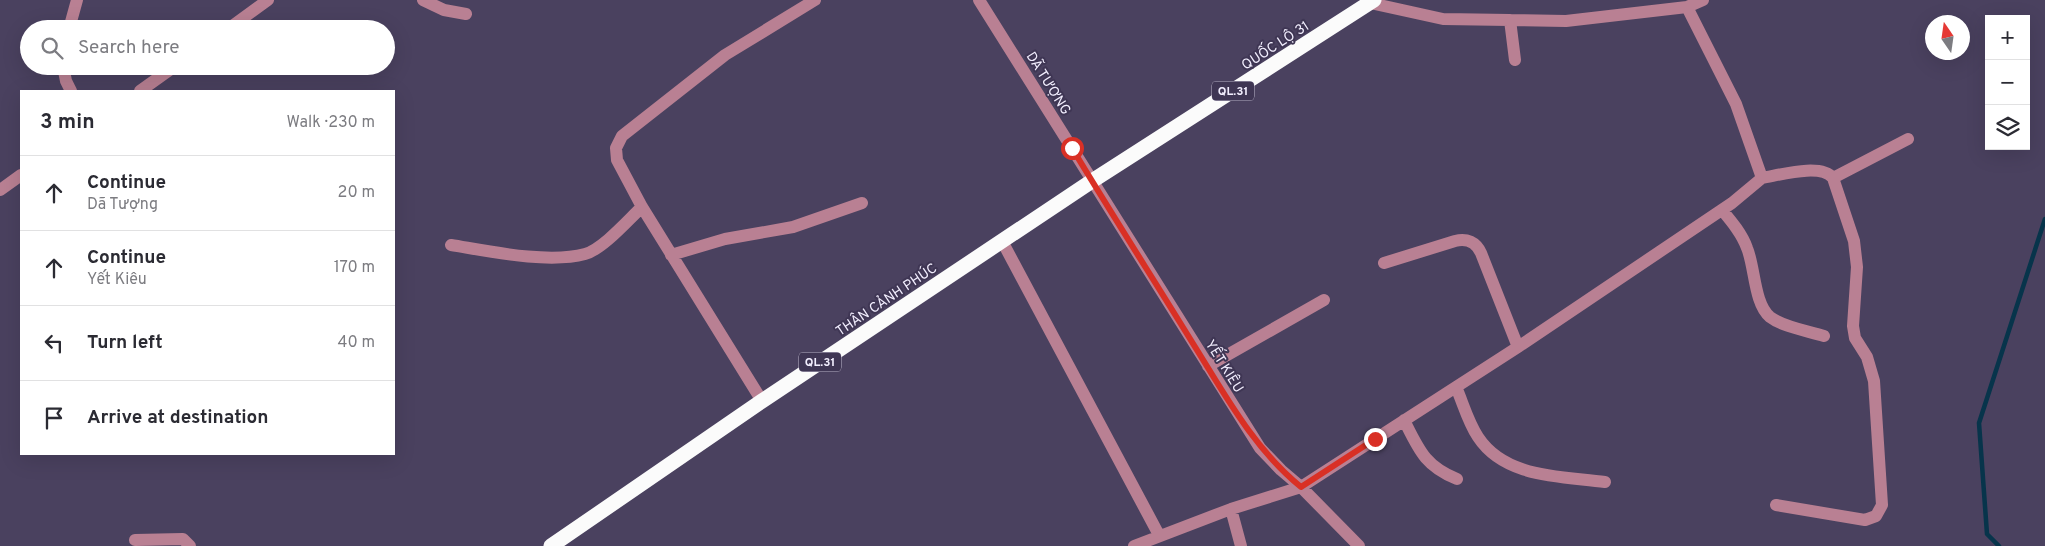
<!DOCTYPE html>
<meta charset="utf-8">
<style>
:root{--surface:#fff;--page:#f7f7f7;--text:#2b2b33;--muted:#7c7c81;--line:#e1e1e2}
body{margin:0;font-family:Overpass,sans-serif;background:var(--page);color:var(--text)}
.controls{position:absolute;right:15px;top:15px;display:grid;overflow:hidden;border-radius:0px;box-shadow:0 5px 20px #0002}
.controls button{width:45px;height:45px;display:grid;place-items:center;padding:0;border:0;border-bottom:1px solid var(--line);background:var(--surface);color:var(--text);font:25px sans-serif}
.compass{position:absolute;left:1925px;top:15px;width:45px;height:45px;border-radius:50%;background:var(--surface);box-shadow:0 5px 20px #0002;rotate:347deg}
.stop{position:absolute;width:15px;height:15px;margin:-11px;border:4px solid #d93025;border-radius:50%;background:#fff}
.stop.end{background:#d93025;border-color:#fff;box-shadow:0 1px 5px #0008}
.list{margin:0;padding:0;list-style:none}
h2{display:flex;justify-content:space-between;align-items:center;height:65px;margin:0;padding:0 20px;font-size:21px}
h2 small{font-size:16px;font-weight:400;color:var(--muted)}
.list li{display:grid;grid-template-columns:32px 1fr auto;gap:15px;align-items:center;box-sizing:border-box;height:75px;padding:0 20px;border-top:1px solid var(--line)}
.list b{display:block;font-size:19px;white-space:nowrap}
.list p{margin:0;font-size:16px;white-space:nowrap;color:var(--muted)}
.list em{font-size:16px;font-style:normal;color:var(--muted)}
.icon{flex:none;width:28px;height:28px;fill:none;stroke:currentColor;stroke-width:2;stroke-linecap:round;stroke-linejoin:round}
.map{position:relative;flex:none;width:2045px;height:546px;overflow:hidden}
.search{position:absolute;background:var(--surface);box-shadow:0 5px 20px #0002;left:20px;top:20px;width:375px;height:55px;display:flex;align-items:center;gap:12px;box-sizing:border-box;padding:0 18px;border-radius:28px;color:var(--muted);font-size:19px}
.panel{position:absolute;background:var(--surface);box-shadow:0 5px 20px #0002;left:20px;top:90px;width:375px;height:365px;border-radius:0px}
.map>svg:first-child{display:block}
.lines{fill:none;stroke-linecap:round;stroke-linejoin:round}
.stream{stroke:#07344b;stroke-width:4.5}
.minor{stroke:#b98093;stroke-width:12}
.highway{stroke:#fbfbfb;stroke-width:15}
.route{stroke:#d93025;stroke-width:6}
.labels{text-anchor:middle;stroke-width:4;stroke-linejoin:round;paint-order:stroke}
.shield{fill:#3f3654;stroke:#bcb7cb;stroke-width:1}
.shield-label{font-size:12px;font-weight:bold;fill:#f2eefe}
.street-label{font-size:14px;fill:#f2eefe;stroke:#3f3654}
</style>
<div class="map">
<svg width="2045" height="546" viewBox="0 0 2045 546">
<rect width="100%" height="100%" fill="#4a415f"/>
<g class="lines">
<path class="stream" d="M1999,546l-12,-12 -8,-111 66,-204"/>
<path class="minor" d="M423,0l21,10 22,4
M979,0l281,448 21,22 20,17 58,59
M1687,7l16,-7
M1510,20l5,40
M69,29l8,-29
M228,29l40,-29
M63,66l3,15 5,10
M140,91l35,-25
M1762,178c18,-3 59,-15 71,0l21,63 3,26 -4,59 2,12 12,19 7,24 8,124 -6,11 -11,4 -89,-15
M1833,178l75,-39
M0,190l21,-15
M1722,210c10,12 20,24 25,38 8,19 7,56 23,69 13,10 38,14 54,19
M1002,241l157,294
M451,245c37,6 97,19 134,9 18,-5 43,-34 57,-47
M671,255l54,-16 68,-12 69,-24
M1384,263l71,-22c12,-3 21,1 26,12l37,94
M1208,366l116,-66
M1456,387c7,16 12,35 22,50 27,41 82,39 127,45
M762,401l-120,-194 -25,-47 -1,-12 6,-12 103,-81 90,-55
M1404,420c15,30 21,46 53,59
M1231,509l10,37
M135,540l48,-1 7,7
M1134,546l97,-37 70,-22 217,-140 214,-144 30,-25 -26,-74 -49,-97 -121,14 -123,-2 -73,-16"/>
<path class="highway" d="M551,546l211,-145 330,-220 282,-181"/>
</g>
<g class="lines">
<path class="route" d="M1072,148c39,65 80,129 120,194 32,51 61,106 109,145l74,-48"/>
</g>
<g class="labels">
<g class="shield">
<rect x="1212" y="81.5" width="42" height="19" rx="4"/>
<rect x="799" y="352.5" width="42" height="19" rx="4"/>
</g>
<g class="shield-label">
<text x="1233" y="95">QL.31</text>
<text x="820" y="366">QL.31</text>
</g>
<g class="street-label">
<text transform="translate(1275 45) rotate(-33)" y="5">QUỐC LỘ 31</text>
<text transform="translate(1049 83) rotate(58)" y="5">DÃ TƯỢNG</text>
<text transform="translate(886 299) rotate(-34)" y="5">THÂN CẢNH PHÚC</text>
<text transform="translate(1225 366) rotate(58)" y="5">YẾT KIÊU</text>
</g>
</g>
</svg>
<div class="controls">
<button>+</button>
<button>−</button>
<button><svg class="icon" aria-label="layers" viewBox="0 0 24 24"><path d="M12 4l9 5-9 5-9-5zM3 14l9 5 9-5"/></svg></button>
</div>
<svg class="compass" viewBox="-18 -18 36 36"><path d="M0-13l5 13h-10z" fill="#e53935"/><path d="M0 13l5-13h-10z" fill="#7c7c81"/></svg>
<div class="stop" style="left:1072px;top:148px"></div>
<div class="stop end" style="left:1375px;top:439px"></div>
<div class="search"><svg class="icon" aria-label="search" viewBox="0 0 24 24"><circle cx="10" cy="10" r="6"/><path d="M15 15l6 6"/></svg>Search here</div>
<section class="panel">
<h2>3 min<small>Walk · 230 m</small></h2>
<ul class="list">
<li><svg class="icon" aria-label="ahead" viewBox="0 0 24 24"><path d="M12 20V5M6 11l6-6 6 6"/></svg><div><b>Continue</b><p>Dã Tượng</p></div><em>20 m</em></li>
<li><svg class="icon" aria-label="ahead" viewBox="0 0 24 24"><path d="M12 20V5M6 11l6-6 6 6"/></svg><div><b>Continue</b><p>Yết Kiêu</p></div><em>170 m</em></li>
<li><svg class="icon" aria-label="left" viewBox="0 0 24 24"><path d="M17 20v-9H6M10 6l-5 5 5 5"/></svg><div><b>Turn left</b></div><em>40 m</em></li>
<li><svg class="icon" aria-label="arrive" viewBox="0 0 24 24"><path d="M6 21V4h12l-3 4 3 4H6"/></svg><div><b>Arrive at destination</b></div></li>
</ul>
</section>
</div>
